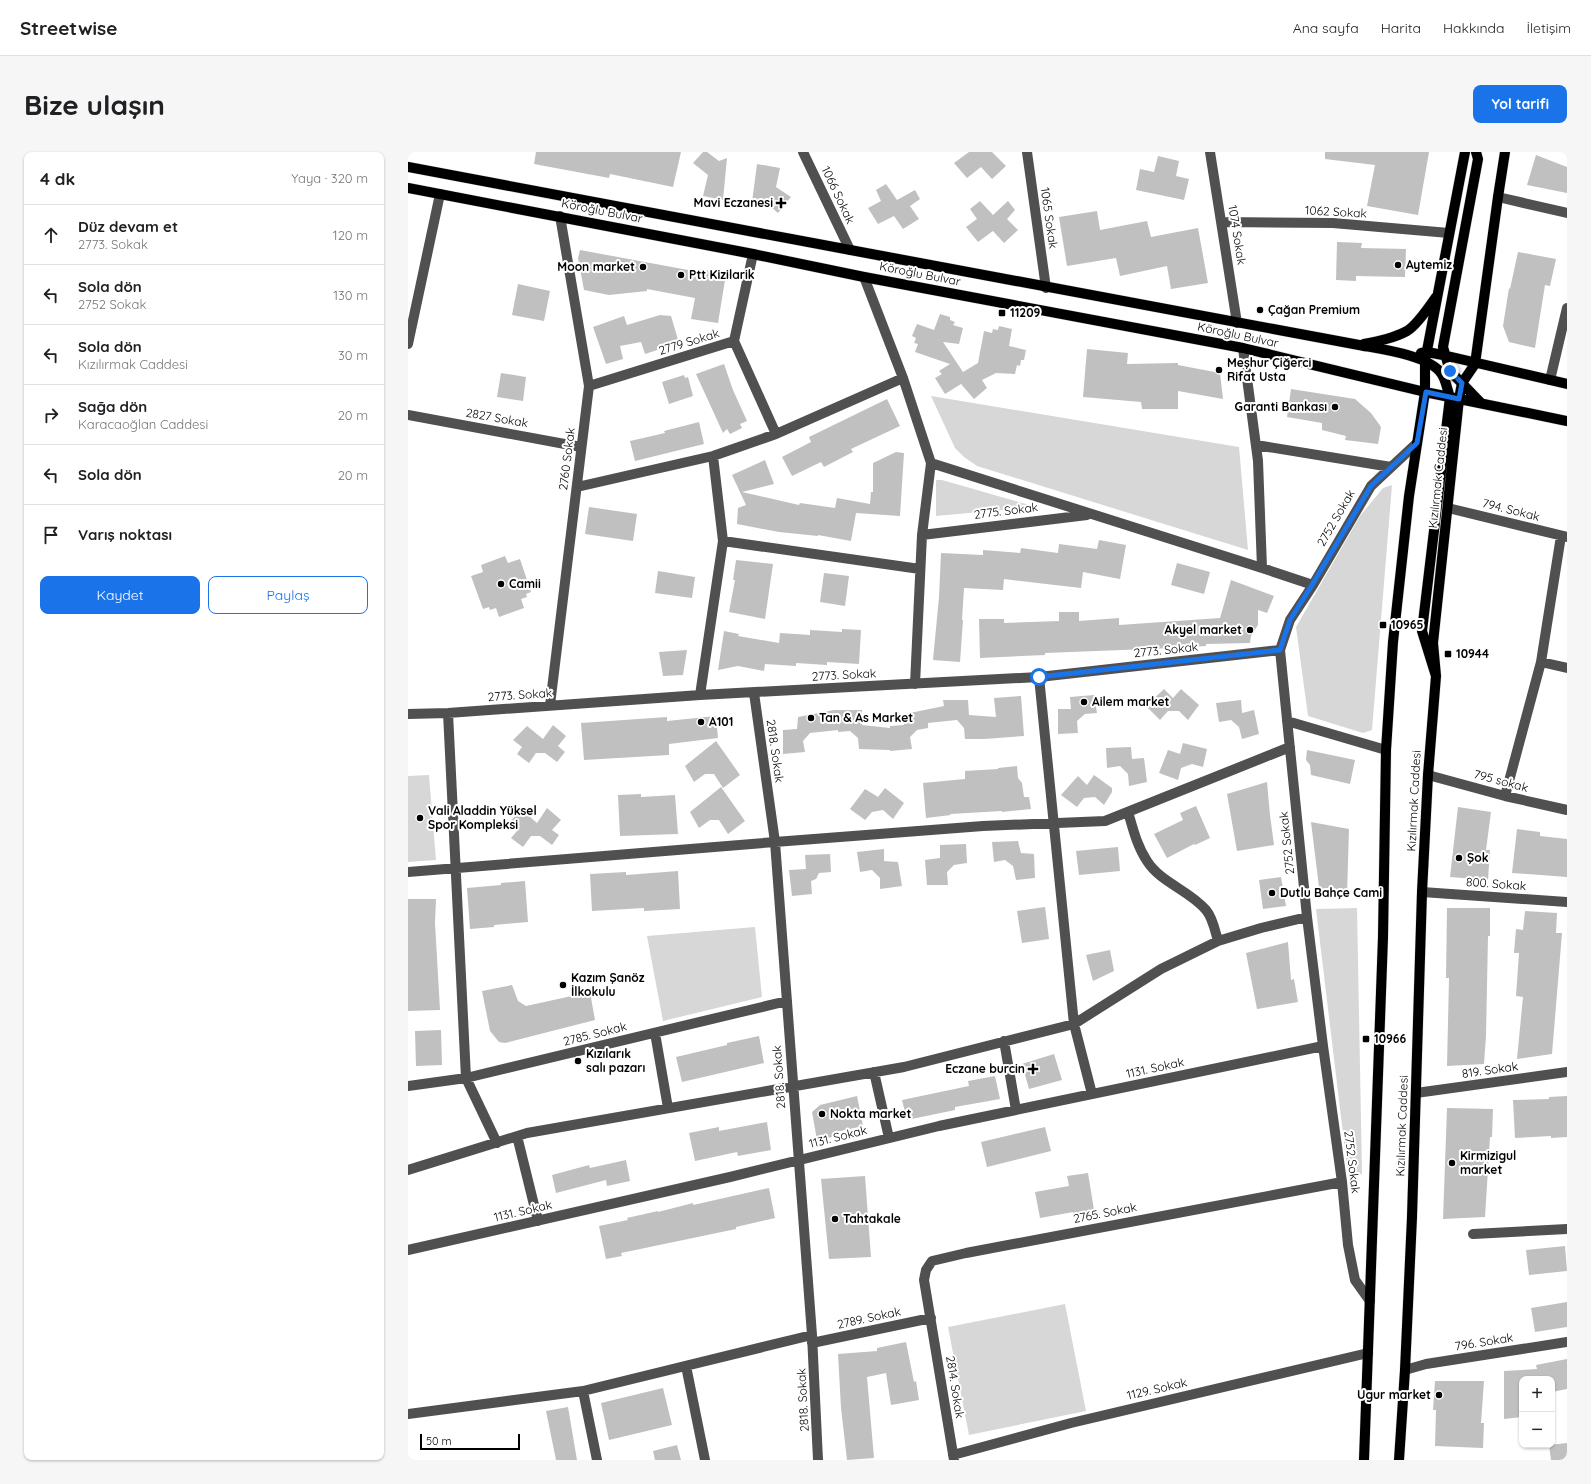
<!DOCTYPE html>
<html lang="tr">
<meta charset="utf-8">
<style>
:root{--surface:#fff;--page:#f6f6f6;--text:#202124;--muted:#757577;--line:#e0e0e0;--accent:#1a73e8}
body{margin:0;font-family:Quicksand,sans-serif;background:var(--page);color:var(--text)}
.controls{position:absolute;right:12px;bottom:12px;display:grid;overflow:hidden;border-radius:8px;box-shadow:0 1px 3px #0004}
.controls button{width:36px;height:36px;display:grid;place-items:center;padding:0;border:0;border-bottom:1px solid var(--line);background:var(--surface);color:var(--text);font:20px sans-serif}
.scale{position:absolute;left:12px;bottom:10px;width:100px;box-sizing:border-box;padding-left:4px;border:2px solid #000;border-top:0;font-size:11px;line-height:14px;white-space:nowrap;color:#000;-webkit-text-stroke:3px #fff;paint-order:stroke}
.stop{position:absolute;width:12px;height:12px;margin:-9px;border:3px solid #1a73e8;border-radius:50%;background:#fff}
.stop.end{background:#1a73e8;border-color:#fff;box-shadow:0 1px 4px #0008}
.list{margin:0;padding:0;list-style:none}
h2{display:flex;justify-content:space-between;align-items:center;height:52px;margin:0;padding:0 16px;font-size:17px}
h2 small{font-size:13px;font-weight:400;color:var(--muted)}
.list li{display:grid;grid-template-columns:26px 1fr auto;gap:12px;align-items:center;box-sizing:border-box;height:60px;padding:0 16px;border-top:1px solid var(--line)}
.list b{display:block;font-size:15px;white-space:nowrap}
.list p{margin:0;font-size:13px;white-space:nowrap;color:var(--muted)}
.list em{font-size:13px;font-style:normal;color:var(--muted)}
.actions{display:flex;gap:8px;padding:12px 16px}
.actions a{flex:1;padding:9px 0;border:1px solid var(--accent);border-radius:8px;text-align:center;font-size:14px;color:var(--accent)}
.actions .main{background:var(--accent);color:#fff}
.icon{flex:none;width:22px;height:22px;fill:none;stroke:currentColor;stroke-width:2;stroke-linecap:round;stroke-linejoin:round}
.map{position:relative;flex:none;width:1159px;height:1308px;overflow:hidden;border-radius:8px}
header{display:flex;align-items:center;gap:24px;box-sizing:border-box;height:56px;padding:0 20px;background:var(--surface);border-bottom:1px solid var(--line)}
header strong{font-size:19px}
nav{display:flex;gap:22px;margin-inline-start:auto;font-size:14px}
.intro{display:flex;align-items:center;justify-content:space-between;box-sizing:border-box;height:96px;padding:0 24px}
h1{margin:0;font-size:28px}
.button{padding:10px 18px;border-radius:8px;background:var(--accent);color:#fff;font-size:14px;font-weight:700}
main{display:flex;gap:24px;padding:0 24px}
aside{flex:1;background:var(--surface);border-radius:8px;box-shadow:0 1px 3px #0004}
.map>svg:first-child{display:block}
.green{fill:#d7d7d7}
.building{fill:#c0c0c0}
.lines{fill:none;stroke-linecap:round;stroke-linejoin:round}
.major-casing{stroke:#dbdbdb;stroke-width:11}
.minor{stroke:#505050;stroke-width:10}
.major{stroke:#000;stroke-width:10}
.route{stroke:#1a73e8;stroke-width:5}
.poi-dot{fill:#000;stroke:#fff;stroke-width:1.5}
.labels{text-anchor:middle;stroke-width:4;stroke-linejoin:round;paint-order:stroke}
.street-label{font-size:12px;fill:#000;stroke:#fff}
.poi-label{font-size:12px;font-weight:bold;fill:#000;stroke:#fff;text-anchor:start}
</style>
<header>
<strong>Streetwise</strong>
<nav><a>Ana sayfa</a><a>Harita</a><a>Hakkında</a><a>İletişim</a></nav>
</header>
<div class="intro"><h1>Bize ulaşın</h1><a class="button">Yol tarifi</a></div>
<main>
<aside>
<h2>4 dk<small>Yaya · 320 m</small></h2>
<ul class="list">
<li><svg class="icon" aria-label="ahead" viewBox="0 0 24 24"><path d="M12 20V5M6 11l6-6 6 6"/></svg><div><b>Düz devam et</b><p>2773. Sokak</p></div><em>120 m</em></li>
<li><svg class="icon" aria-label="left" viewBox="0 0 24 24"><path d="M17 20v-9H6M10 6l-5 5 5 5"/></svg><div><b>Sola dön</b><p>2752 Sokak</p></div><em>130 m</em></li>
<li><svg class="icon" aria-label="left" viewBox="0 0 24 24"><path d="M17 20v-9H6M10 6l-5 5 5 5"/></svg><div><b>Sola dön</b><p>Kızılırmak Caddesi</p></div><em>30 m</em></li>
<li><svg class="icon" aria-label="right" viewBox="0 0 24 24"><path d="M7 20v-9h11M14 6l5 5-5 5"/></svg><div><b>Sağa dön</b><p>Karacaoğlan Caddesi</p></div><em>20 m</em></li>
<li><svg class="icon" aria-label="left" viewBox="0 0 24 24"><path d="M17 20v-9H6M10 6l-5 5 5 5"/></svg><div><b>Sola dön</b></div><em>20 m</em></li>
<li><svg class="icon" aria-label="arrive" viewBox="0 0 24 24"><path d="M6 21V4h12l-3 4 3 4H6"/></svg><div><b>Varış noktası</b></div></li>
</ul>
<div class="actions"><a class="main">Kaydet</a><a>Paylaş</a></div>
</aside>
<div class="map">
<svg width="1159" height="1308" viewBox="0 0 1159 1308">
<rect width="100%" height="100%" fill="#fff"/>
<path class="green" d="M523,244l308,51 9,103 -271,-84 -13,-9 -9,-9z
M528,328h6l94,27 -100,9z
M984,333l-20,245 -9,3 -55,-17 -12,-89 64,-111 23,-28z
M21,623l7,85 -28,2v-86z
M949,756l5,266 -14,1 -32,-266z
M347,775l7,70 -99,24 -16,-85z
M657,1152l21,107 -117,24 -21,-108z"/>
<path class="building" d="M128,0h145l-8,35 -63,-13 -1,4 -75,-14z
M295,0h4l12,9 8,-3 -4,42 -20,-4 5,-21 -15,-12z
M561,0h23l14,14 -14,13 -11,-12 -14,11 -13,-15z
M917,0h104l-11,63 -51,-9 8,-41 -50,-6z
M1128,3l31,12v26l-40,-8z
M750,4l21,5 -3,15 13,3 -5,21 -48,-10 4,-21 14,3z
M349,12l23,4 -4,19 15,10 -13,16 -16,-14 -10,3z
M478,32l11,16 18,-10 5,9 -10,7 9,13 -16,10 -9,-13 -16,8 -10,-16 13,-7 -5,-11z
M572,49l13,14 15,-14 7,9 -8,9 11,11 -14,13 -11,-12 -15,11 -12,-15 11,-8 -7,-10z
M689,59l3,19 47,-9 4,16 47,-9 10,55 -37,6 -4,-23 -47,10 -4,-18 -49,8 -8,-49z
M929,90l25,1 -1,5 45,1 -1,28 -49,-1v5l-20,-1z
M172,98l119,22v-3l27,5 -8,49 -27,-4 4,-21 -48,-9v2l-38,4 -25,-5 -6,-32z
M1110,100l38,7 -6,27 -5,-1 -10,63 -26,-6 -6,-16 6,-38 1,1z
M110,132l32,7 -6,30 -32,-6z
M532,162l10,3v3l5,2 -2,3 10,3 -4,16 -16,-2 20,30 15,-9 6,-32 8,2 1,-4 5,1 1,-4 13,3 -3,17 17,4 -2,10h-3l-1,6 -3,-1 -2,9 -19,-1 -14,7 5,8 -13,11 -13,-15 -16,10 -10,-16 7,-4 -3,-3 11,-7 -35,-12 3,-8 -4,-1 2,-5 -4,-2 5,-12 17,6z
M252,163l11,1 8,27 -34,11 -4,-12 -21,4 3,13 -17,5 -13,-37 31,-11 3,9z
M679,197l41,4 -1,11 51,-1v2l42,8 3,26 -45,-8v18h-36l-1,-7 -58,-5z
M316,212l9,26 14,31 -7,3 2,4 -12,6 -3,-5 -4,4 -27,-59z
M93,221l25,4 -3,24 -26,-4z
M276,223l1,3 3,-1 5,19 -24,8 -7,-22z
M883,237l64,10 16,14 10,14 -3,17 -33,-4 1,-4 -24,-6v-7l-35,-6z
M479,247l13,27 -49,23 2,3 -29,15 -3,-5 -29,14 -10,-19 29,-15 -2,-5z
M291,270l5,22 -69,17 -5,-20 35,-8 -1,-2z
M488,300l8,1 -4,63 -44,-3 -5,28 -33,-6v1l-39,-4 -42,-8 1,-16 8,-3 -14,-30 33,-15 9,24 -32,8 57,13 1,-2 35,5 2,-10 33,6 1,-12h2v-29z
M181,355l48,7 -4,27 -48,-7z
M691,388l27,5 -6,34 -37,-7 -2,16 -77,-9 -1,11 -39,-2 -2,32h1l-3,42 -27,-2 6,-63 2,-44 42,2v-5l37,3 1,-5 37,5 1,-9 38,5z
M97,404l3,7 12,-4 11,33 -5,2 1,3 -6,2 3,9 -25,9 -3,-9 -6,2 -1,-3 -6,2 -12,-33 12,-4 -2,-7z
M328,408l37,4 -8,55 -36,-7 6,-32h-2z
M769,411l33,9 -6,22 -33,-9z
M250,419l37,6 -3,21 -37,-5z
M416,421l25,3 -4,30 -25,-4z
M823,428l43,16 -7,17 -9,-3v15l-7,11 -1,7 -44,1v2l-33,2 -128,5v2l-65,3 -1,-39h25v4l55,-2v-9h20v9l40,-3v7l101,-7z
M434,477l19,1 -2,34 -32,-2v3l-31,-2v3l-31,-2 -1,7 -26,-5 -20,4 6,-39 15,3 -1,2 41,7 1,-10 30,2v-5l32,2z
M279,498l-4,25 -20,1 -4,-24z
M756,537l9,9 8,-9 18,16 -11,15 -9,-9h-11l-8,9 -14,-14z
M686,543l3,18 -12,1 -8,7 1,12 -20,1v-25h13l-1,-12z
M613,544l3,40 -40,3h-19l-1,-11 -7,-8 -29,3v5l-11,2 -7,7 2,12 -22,2v-1l-31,-1 -1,-11 -8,-7 -12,1v-2l-28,3 -7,8 2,11 -22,2v-24l14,-1 1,-12 36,-7h28v15l28,3v-2l14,-1 1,-11 39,-8 -1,-6h25l1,15 27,2 -2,-19z
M833,548l1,13 12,-3 5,24 -17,5 -3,-12 -8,-7 -12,2 -3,-19z
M308,564l2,22 -49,6v11l-85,5 -3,-37 86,-6v4z
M145,573l13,11 -8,10 7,6 -8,10 -12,-9h-9l-7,10 -12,-9 5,-7 -9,-7 14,-14 16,13z
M308,589l24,34 -17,13 -9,-14h-9l-11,8 -9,-16z
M775,591l24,6 -4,18 -11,-3 -11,4 -3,12 -19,-7 9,-23 12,4z
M723,595l1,12 12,-1 3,24 -18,4 -1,-12 -8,-8 -13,2 -1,-20z
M899,598l48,10 -5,24 -39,-9 -1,-10 -4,-5z
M609,614l1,12 4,5 2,14h5l2,12 -29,3v-1l-52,3 1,1 -25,3 -3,-35 42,-4v-8l33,-2v-1z
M686,623l18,13v4l-8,13 -9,-8 -11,1 -7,9 -16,-12 17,-19 9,9z
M859,630l3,33 4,30 -37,6 -10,-57z
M313,635l24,34 -17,13 -9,-14h-9l-11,8 -9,-16z
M477,636l19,15 -11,16 -10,-9 -11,2 -7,8 -15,-11 15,-20 13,8z
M233,642v3l34,-2 3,39 -58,2 -2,-41z
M788,654l14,32 -15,7 -1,-1 -27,14 -13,-24 29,-14 -3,-7z
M1050,655l33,5 -5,38h4l-2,30 -38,-3z
M139,656l14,12 -9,10 7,5 -7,10 -12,-9h-9l-8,11 -12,-9 6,-7 -9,-7 13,-15 16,14z
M903,670l38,7 -2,67 -27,-1z
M1109,677l23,3v4l27,3v38l-55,-4z
M610,689l3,12 13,1 1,24 -19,2 -3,-14 -8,-6 -11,2 -2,-20z
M558,692l1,19 -13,2 -7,7 1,13h-21l-2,-25 15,-2v-13z
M710,695l2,24 -41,4 -3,-24z
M476,697v12l14,1 4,24 -22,3v-11l-8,-8 -12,2 -3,-20z
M422,702l1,18 -12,1 -3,6 -5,2 1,13 -20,2 -3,-26 17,-1 -1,-14z
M270,719l2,38 -36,2v-3l-52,3 -2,-37 36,-2v3z
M873,725l5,29 -23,3 -4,-29z
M117,729l3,41 -34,3v2l-24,2 -3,-41 34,-3v-2z
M0,747h28l-1,24 5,87 -32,1z
M637,755l4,32 -27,4 -5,-32z
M1039,756h43v28h-2l-2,100 -2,28 -37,2 2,-88h-3z
M1117,759l32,2 -1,20h6l-10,121 -35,5 6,-62 -7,-1 3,-43h-5l2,-24 7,1z
M880,790l3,38 3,-1 4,23 -41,7 -11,-56z
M702,798l4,21 -21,10 -7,-26z
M104,833l6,16 8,5 64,-14 5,28 -90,23 -6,-1 -9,-11 -8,-40z
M33,878l1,35 -26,1 -1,-35z
M351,884l5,27 -82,19 -6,-25 51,-12v-2z
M646,902l8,26 -33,9 -7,-25z
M587,924l5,23 -45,8v3l-48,10 -5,-20 67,-14 -1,-5z
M449,944l6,30 -27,6 1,4 -20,4 -5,-28 8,-7z
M1159,944v41l-16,1v-2l-36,2 -2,-38 36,-1v-2z
M1039,956l46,1 -1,28h-2l-5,80 -42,2z
M359,970l4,28 -33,6 -1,-4 -42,9 -6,-28 30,-6v4z
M637,975l6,24 -64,16 -6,-25z
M218,1008l4,21 -23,5 -1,-6 -50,13 -4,-18 37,-10 1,3z
M680,1021l6,37 -21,4v-2l-33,6 -5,-26 34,-6 -2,-10z
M457,1024l6,81 -42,2 -8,-80z
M361,1036l6,30 -39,9v2l-115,24 1,3 -16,3 -7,-33 29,-6 -1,-2 31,-7v1l35,-9v2z
M1157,1094l2,25 -38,4 -3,-25z
M1159,1150v25l-32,5 -4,-24z
M498,1190l8,40 2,-1 3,19 -28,5 -5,-32 -19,4 7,81 -27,2 -6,-52 -3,-54 39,-3v-3z
M1159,1207v30l-15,3v-13h-30v38l-18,2v-48l33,-2 -1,-4z
M1027,1229h49l-3,42h3l-1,25 -48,-2 1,-36h-3z
M255,1236l9,37 -63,15 -8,-37z
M160,1255l9,53h-21l-10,-49z
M1159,1291v17h-16l-2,-15z
M269,1293l4,15h-26l-2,-9z"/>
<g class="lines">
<defs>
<path id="major" d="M1068,0l2,7 -35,188 7,24 31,32
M0,15c317,59 634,120 951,178 21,4 69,10 82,28 5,6 6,17 9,24l-28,234 14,45
M0,36l345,66 111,23 379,71 182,44 142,29
M956,192c15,-3 30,-6 43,-13 10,-6 22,-24 29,-34
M1013,201l6,-1 16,3 124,29
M956,1308l19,-523 3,-187 7,-108 16,-146 16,-104v-31l40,-209
M991,1308l6,-90 7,-153 10,-325 6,-117 8,-99 -3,-33 26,-244 3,-16 13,-19 23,-167 7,-45"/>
</defs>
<use href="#major" class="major-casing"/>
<path class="minor" d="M395,0l47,98
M619,0l19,136
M802,0l27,171
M1090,45l69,16
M814,70l111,1 116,10
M456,125l39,101 28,85 -9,72 -7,149
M326,189l42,93
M0,192l32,-150
M835,196l15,113 4,107
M1142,228l17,-72
M181,234l145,-45 19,-87
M0,263l173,32
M848,293l135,22
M523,311l331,105 51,17
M169,335l136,-31 63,-22 127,-56
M1040,356l119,29
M514,383l165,-20
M315,389l197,28
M1133,510l26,6
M631,525l35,347 18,70
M346,541l21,149 37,493 6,125
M292,543l23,-154 -10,-85
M142,553l39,-319 -29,-170
M40,561l18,365 31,65
M0,562l40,-1 252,-18 339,-18 241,-27
M879,569l99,29
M1020,623l77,21 62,14
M1097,644l36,-134 20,-126
M720,660c5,17 9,34 19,49 14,22 42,29 59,49 7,8 9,21 12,31
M0,720l367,-30 208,-16 122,-5 185,-74
M1014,740l145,10
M247,881l13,75
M596,889l12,69
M466,920l15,66
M0,934l58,-8 321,-77
M1008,941l151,-21
M109,984l21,85
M0,1018l119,-37 377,-66 170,-43 87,-55 57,-28 43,-13 46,-11
M1065,1082l94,-5
M0,1098l322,-73 209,-51 384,-80
M962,1149l-15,-21 -7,-35 -6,-63 -19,-136 -16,-129 -27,-267 10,-30 23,-35 58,-99 46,-43
M404,1191l119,-25
M278,1214l19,94
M997,1218l21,-6 141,-22
M175,1239l14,69
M0,1262l175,-23 229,-56
M545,1303l118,-32 297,-70
M546,1308l-30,-180 2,-10 6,-9 34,-8 376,-71"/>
<use href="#major" class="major"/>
</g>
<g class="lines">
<path class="route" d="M631,525l241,-27 10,-30 22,-35 59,-99 46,-43 9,-51 33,7 3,-16 -12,-12"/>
</g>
<g class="poi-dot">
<path d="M371 45h4v4h4v4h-4v4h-4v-4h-4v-4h4z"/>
<circle cx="990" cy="113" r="4"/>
<circle cx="235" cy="115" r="4"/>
<circle cx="273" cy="123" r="4"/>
<circle cx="852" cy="158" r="4"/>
<rect x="590" y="157" width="8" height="8" rx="2"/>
<circle cx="811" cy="218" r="4"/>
<circle cx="927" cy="255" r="4"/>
<circle cx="93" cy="432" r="4"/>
<rect x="971" y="469" width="8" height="8" rx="2"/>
<circle cx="842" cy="478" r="4"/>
<rect x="1036" y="498" width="8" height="8" rx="2"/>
<circle cx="676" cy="550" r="4"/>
<circle cx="403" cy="566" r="4"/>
<circle cx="293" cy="570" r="4"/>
<circle cx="12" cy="666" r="4"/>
<circle cx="1051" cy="706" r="4"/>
<circle cx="864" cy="741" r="4"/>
<circle cx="155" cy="833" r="4"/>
<rect x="954" y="883" width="8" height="8" rx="2"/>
<circle cx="170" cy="909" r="4"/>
<path d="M623 911h4v4h4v4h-4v4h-4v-4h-4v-4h4z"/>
<circle cx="414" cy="962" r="4"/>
<circle cx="1044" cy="1011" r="4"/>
<circle cx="427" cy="1067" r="4"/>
<circle cx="1031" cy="1243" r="4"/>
</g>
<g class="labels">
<g class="street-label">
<text transform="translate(430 43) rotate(65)" y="4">1066 Sokak</text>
<text transform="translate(194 59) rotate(11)" y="4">Köroğlu Bulvar</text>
<text transform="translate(928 60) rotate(3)" y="4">1062 Sokak</text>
<text transform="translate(641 66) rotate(82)" y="4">1065 Sokak</text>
<text transform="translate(829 83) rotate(81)" y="4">1074 Sokak</text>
<text transform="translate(512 122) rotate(11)" y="4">Köroğlu Bulvar</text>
<text transform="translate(830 183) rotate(12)" y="4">Köroğlu Bulvar</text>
<text transform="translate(281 190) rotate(-17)" y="4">2779 Sokak</text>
<text transform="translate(89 266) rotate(10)" y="4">2827 Sokak</text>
<text transform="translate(159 307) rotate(-83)" y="4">2760 Sokak</text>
<text transform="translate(1030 326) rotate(-84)" y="4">Kızılırmak Caddesi</text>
<text transform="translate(1103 358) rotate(14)" y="4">794. Sokak</text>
<text transform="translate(598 359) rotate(-7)" y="4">2775. Sokak</text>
<text transform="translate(928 366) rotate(-60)" y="4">2752 Sokak</text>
<text transform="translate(758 498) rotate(-6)" y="4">2773. Sokak</text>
<text transform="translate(436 523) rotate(-3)" y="4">2773. Sokak</text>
<text transform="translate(112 543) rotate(-4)" y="4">2773. Sokak</text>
<text transform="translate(367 599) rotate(82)" y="4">2818. Sokak</text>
<text transform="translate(1093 629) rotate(15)" y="4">795 sokak</text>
<text transform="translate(1006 649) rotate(-87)" y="4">Kızılırmak Caddesi</text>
<text transform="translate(879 691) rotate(-96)" y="4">2752 Sokak</text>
<text transform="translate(1088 732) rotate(4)" y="4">800. Sokak</text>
<text transform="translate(187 882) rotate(-14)" y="4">2785. Sokak</text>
<text transform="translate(747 916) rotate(-12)" y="4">1131. Sokak</text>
<text transform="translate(1082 918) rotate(-8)" y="4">819. Sokak</text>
<text transform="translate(371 925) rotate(-94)" y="4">2818. Sokak</text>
<text transform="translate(994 974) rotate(-88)" y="4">Kızılırmak Caddesi</text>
<text transform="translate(430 985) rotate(-14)" y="4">1131. Sokak</text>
<text transform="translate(944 1010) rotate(83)" y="4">2752 Sokak</text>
<text transform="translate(115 1059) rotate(-13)" y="4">1131. Sokak</text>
<text transform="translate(697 1061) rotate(-11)" y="4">2765. Sokak</text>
<text transform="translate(461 1166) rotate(-12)" y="4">2789. Sokak</text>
<text transform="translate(1076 1190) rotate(-9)" y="4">796. Sokak</text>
<text transform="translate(547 1235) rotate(81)" y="4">2814. Sokak</text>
<text transform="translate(749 1237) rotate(-13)" y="4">1129. Sokak</text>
<text transform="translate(395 1248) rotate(-93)" y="4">2818. Sokak</text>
</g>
<g class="poi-label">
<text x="365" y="55" text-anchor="end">Mavi Eczanesi</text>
<text x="998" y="117">Aytemiz</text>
<text x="227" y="119" text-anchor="end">Moon market</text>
<text x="281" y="127">Ptt Kizilarik</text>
<text x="860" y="162">Çağan Premium</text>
<text x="602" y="165">11209</text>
<text x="819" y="215">Meşhur Çiğerci<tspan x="819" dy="14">Rifat Usta</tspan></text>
<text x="919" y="259" text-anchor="end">Garanti Bankası</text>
<text x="101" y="436">Camii</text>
<text x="983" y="477">10965</text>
<text x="834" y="482" text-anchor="end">Akyel market</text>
<text x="1048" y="506">10944</text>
<text x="684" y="554">Ailem market</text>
<text x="411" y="570">Tan &amp; As Market</text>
<text x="301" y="574">A101</text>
<text x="20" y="663">Vali Aladdin Yüksel<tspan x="20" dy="14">Spor Kompleksi</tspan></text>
<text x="1059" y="710">Şok</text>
<text x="872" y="745">Dutlu Bahçe Cami</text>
<text x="163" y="830">Kazım Şanöz<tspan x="163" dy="14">İlkokulu</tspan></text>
<text x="966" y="891">10966</text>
<text x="178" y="906">Kızılarık<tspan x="178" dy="14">salı pazarı</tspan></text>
<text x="617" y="921" text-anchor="end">Eczane burcin</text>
<text x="422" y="966">Nokta market</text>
<text x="1052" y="1008">Kirmizigul<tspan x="1052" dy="14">market</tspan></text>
<text x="435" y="1071">Tahtakale</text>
<text x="1023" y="1247" text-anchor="end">Ugur market</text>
</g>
</g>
</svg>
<div class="controls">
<button>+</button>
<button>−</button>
</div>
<div class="scale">50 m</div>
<div class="stop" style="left:631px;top:525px"></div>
<div class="stop end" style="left:1042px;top:219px"></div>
</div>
</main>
